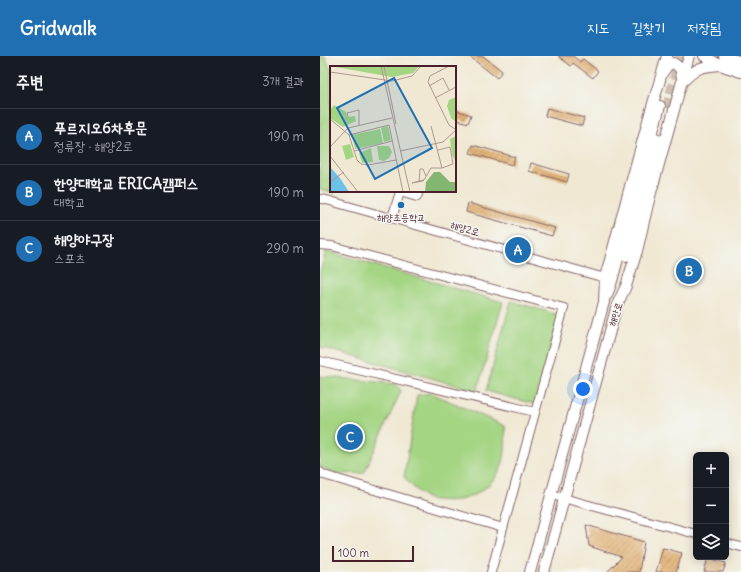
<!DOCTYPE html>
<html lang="ko">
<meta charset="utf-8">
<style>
:root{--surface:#171b24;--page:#242831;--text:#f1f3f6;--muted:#9ea1a6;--line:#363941;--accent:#1f6fb2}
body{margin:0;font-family:Delius,"Poor Story",sans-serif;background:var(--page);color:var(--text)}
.controls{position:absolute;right:12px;bottom:12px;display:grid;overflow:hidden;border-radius:6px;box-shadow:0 2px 10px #0003}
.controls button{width:36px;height:36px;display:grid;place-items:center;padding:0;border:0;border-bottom:1px solid var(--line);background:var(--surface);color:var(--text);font:20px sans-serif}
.scale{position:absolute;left:12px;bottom:10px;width:82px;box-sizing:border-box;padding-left:4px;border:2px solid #4a1f2b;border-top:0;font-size:11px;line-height:14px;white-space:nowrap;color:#4a1f2b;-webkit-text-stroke:3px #f6f6f2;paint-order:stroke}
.you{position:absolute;left:263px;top:333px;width:14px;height:14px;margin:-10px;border:3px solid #fff;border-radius:50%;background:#1a73e8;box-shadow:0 0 0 6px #1a73e833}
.badge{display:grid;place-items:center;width:26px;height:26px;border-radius:50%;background:var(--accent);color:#fff;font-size:13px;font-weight:700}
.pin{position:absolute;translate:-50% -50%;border:2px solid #fff;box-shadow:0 1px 4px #0006}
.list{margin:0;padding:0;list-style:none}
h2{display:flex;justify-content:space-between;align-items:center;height:52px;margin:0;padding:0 16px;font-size:17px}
h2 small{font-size:13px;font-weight:400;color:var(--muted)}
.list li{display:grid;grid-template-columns:26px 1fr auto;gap:12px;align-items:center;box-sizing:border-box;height:56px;padding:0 16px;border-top:1px solid var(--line)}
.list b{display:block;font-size:15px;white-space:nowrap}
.list p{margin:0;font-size:13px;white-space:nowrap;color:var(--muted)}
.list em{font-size:13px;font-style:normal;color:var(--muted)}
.icon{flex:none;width:22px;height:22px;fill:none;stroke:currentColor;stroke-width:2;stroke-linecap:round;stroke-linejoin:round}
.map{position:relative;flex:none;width:421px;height:516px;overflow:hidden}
header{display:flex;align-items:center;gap:24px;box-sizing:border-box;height:56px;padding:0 20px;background:var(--accent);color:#fff}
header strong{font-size:19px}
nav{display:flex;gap:22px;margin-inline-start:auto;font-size:14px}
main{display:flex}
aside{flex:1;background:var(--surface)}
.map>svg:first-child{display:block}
.green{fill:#a4d583;stroke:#777a57}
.building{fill:url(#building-hatch)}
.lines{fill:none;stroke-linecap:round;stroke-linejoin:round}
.major-tunnel{stroke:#cfc0b1;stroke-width:10;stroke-dasharray:10 5;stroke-linecap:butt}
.minor-casing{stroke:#846566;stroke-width:10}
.major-casing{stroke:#846566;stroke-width:12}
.minor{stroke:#fff;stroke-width:8}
.major{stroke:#fff;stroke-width:10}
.poi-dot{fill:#1f6fb2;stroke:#f6f6f2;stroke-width:1.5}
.labels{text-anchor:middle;stroke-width:3;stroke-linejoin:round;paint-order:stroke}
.poi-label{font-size:10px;fill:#4a1f2b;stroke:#f6f6f2}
.street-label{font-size:10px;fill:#4a1f2b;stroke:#f6f6f2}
.inset-road{fill:none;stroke:#ae9890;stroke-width:1}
.view{fill:#1f6fb2;fill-opacity:0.15;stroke:#1f6fb2;stroke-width:2}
.inset-edge{fill:none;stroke:#4a1f2b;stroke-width:2}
</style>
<header>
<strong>Gridwalk</strong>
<nav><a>지도</a><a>길찾기</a><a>저장됨</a></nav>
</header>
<main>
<aside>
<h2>주변<small>3개 결과</small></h2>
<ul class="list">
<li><span class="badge">A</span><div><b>푸르지오6차후문</b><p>정류장 · 해양2로</p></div><em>190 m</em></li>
<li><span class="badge">B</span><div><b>한양대학교 ERICA캠퍼스</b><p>대학교</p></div><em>190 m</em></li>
<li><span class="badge">C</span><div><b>해양야구장</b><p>스포츠</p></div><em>290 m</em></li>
</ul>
</aside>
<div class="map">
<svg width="421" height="516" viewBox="0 0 421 516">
<defs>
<pattern id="building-hatch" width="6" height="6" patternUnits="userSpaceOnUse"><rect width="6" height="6" fill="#e2b377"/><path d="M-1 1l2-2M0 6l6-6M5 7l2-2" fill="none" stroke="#b99162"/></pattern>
</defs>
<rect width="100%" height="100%" fill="#f6f6f2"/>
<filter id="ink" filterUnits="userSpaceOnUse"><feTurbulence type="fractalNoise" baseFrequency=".025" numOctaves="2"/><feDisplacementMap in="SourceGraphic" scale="8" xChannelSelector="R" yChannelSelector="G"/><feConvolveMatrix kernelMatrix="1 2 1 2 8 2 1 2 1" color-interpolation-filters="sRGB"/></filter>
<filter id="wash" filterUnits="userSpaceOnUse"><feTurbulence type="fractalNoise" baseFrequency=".012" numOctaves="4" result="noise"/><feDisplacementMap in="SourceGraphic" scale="16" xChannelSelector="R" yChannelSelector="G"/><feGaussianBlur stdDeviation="0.9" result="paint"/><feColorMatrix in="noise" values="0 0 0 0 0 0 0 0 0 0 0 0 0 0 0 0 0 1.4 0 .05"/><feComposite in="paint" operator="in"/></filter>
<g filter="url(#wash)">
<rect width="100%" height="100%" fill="#f0e8d3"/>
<path class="green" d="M0,0h5l6,14v121h4v2l-15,-4z
M6,195l177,51 -26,89 -157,-44v-75z
M191,245l48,14 -25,89 -48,-13z
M0,320l76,8 5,7 -37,82 -25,1 -19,-7z
M111,337l74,33c1,13 1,35 -6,46 -13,21 -36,32 -60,28 -3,0 -7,0 -10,-1 -8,-3 -19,-15 -25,-22l13,-82z"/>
<g id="blocks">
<path class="building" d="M149,0h14l19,15 -5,7z
M238,0h15l7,6 3,-3 15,12 -5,7 -20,-15 -2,3z
M227,52l37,10 -2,8 -37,-10z
M135,54l16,5 -3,8 -13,-4z
M153,89l42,12 -3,8 -42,-12z
M211,107l38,11 -2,8 -38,-11z
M148,147l87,25 -3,8 -86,-24z
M266,469l58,17 -5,30h-32l15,-15 -33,-11z
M343,492l19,5 -6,19h-20z
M388,502l18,5 -3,9h-19z"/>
</g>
</g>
<g filter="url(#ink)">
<use href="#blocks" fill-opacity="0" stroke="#846566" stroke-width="1"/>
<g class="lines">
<path class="major-tunnel" d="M347,52l13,-52"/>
<defs>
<path id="minor" d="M0,143h3l282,79
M72,162l8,-26 17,5 2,-6
M0,189l12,1 232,62 -73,264
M0,305l215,51
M0,416l4,3 179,53
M232,439l144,39
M406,487l15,4"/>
<path id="major" d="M384,0l16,9 21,7
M404,0l17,6
M343,16l5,-7 5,-2c8,4 8,8 9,16
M363,25c15,-14 16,-14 37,-16
M306,200l32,-117
M287,239l5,-14 21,-78 27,-97
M210,516l74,-270 1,-24 44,-161 18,-61
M224,516l66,-241 7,-26 9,-19 11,-35 12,-51 40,-144"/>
</defs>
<use href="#minor" class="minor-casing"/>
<use href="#major" class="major-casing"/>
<use href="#minor" class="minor"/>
<use href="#major" class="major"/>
</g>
</g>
<circle class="poi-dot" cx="81" cy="149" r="4"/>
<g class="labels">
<g class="poi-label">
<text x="81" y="165">해양초등학교</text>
</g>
<g class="street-label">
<text transform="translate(145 172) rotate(16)" y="4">해양2로</text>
<text transform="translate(295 258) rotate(-71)" y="4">해안로</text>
</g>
</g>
<g transform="translate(10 10)">
<rect width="126" height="126" fill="#f0e8d3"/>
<path d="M0,0h89l-6,7 -21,4zM126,31v25l-5,-4 -4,-12 2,-6zM4,39l12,7 1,5 8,-1 1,5 -13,6 -13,-9v-8zM58,60l3,14 -7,2 -3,-14zM50,63l3,14 -28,6 -3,-14zM126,70v26l-4,-7 -2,-16zM20,78l4,13 -8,3 -4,-14zM47,80h12l3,6 -3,6 -5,3 -5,-1zM41,82l2,14 -11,1 -3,-10z" fill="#a4d583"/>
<path d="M104,106h6l10,10h6v10h-31l1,-10z" fill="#83b671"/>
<path d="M0,101l10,11 9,14h-19z" fill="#6cc1e9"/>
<path class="inset-road" d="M51,0l29,126M54,0l12,58M119,0l-19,10 -2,6 21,43 6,4M0,6l62,9 20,-5 9,-10M99,20l14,-8 6,12M105,32l21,-11M18,51l-1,-4 12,-3v15M0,53l19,16 8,25 4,4 7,1 28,-5M19,69l40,-10 14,67M0,81l18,-19 44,-10M108,84l12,-3 3,17 -11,4M24,85l38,-10M70,85l43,-9 13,-12M0,90l28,36M93,114h1l-1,1 -11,2zM94,114l7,-12h11l-11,-42M0,116l14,-10M89,116l1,-13h3l3,7"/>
<path class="view" d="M64,12l38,70 -57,31 -38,-71z"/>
<rect width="126" height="126" class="inset-edge"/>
</g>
</svg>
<div class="controls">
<button>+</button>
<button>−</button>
<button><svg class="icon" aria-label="layers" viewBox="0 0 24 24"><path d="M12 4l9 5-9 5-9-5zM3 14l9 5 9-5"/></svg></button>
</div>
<div class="scale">100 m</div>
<div class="you"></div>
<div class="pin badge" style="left:198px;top:194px">A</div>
<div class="pin badge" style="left:369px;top:215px">B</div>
<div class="pin badge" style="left:30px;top:381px">C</div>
</div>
</main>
